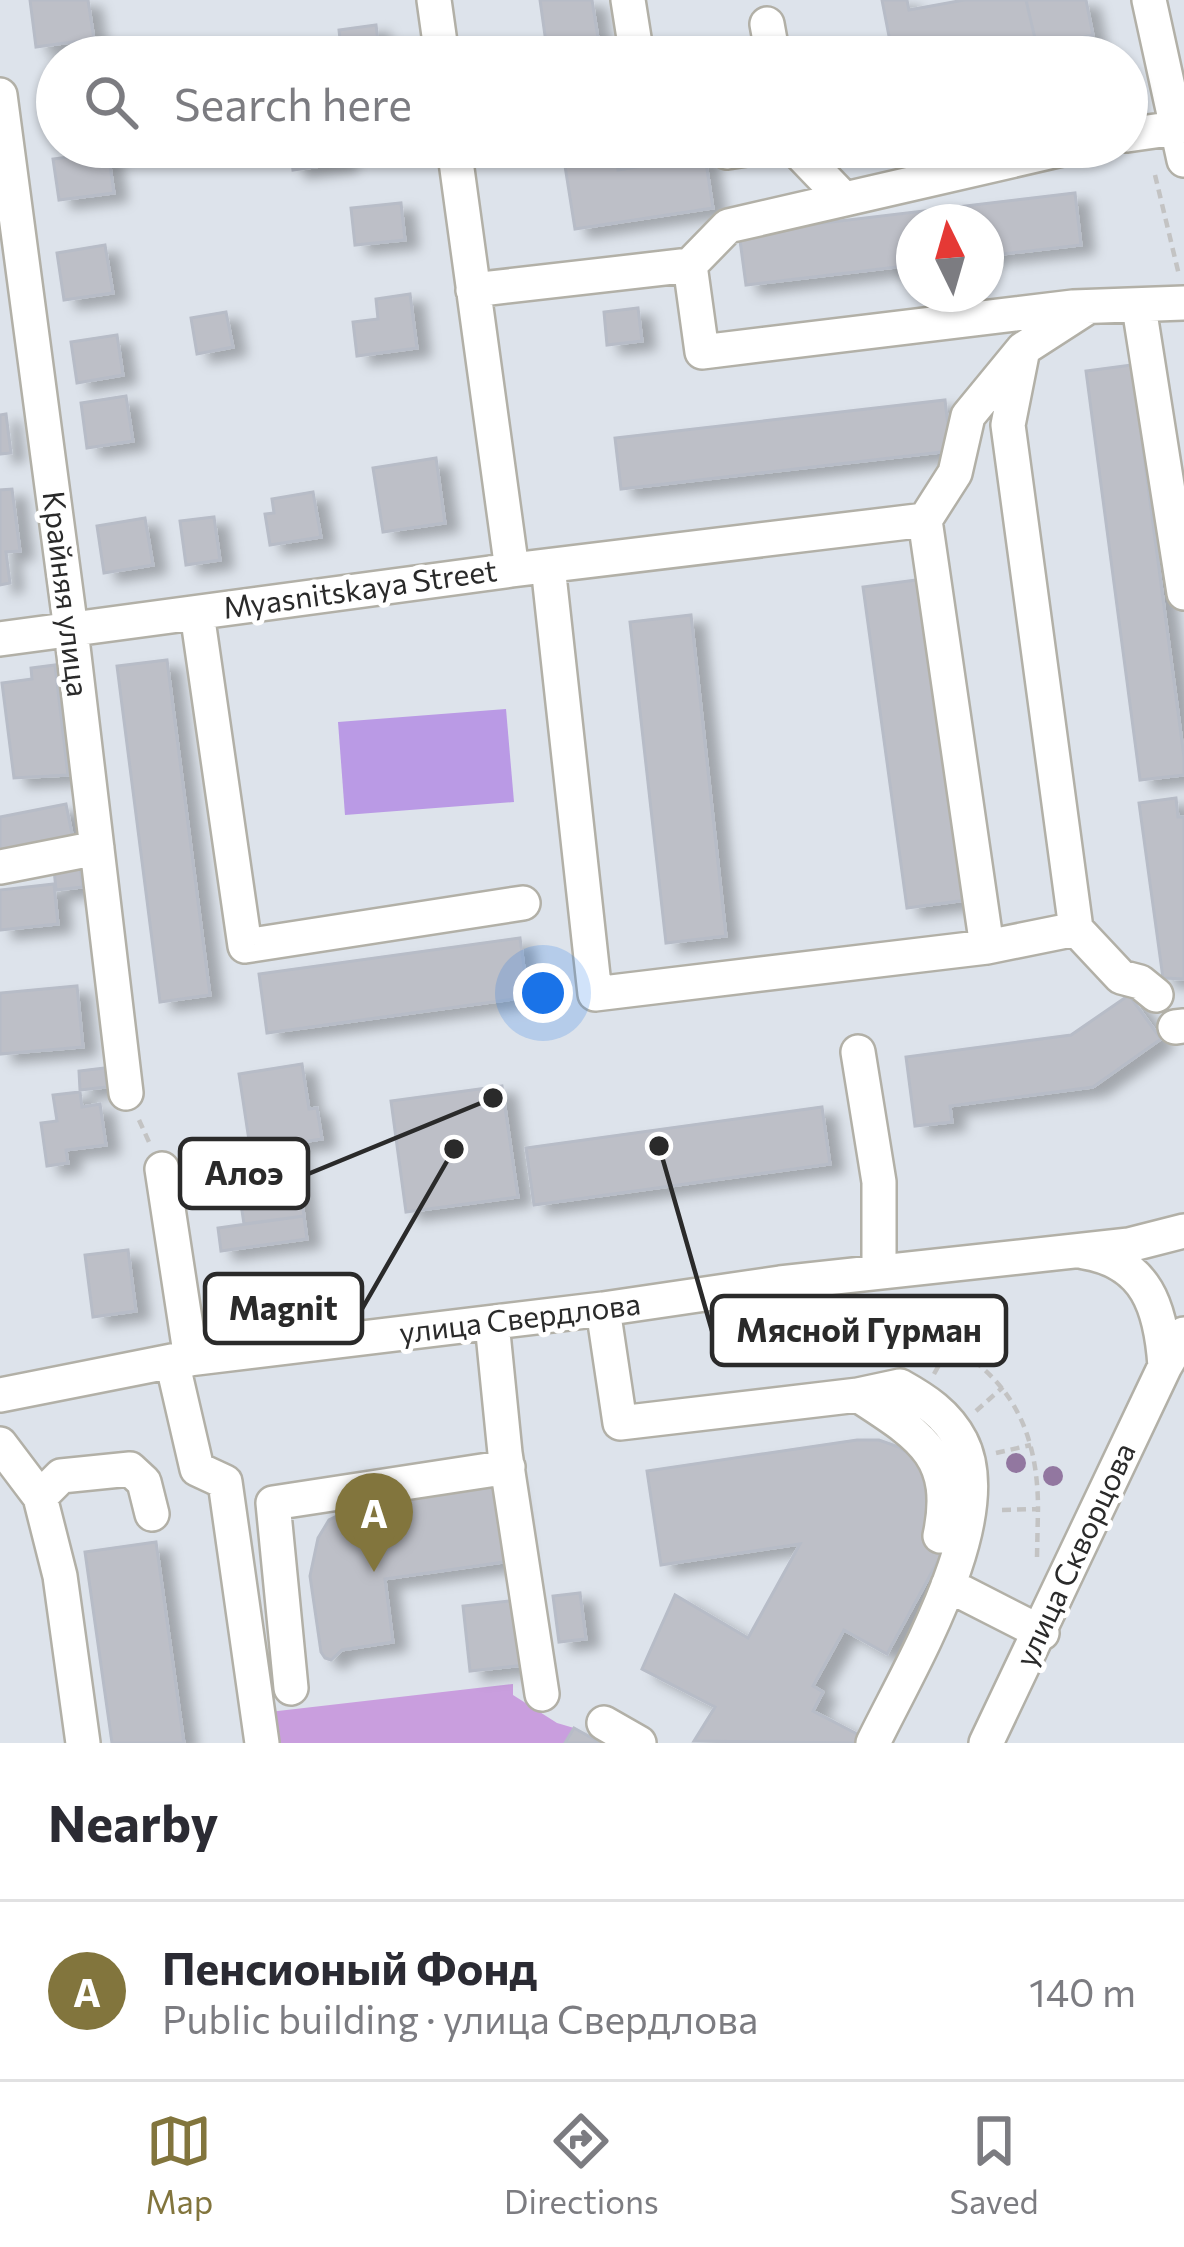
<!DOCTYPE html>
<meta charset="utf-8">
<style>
:root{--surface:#fff;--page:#f7f7f7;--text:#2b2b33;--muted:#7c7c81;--line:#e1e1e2;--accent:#82753d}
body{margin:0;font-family:Commissioner,sans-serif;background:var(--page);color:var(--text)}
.compass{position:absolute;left:896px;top:204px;width:108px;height:108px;border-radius:50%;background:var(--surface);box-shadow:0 3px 9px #0004;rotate:355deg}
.you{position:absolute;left:543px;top:993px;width:42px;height:42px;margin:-30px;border:9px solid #fff;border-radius:50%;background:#1a73e8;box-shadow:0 0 0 18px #1a73e833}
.badge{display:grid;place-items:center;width:78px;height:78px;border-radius:50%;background:var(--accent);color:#fff;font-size:39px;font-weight:700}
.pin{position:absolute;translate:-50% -99px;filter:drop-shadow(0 3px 6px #0008)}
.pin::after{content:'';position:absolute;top:63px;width:42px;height:36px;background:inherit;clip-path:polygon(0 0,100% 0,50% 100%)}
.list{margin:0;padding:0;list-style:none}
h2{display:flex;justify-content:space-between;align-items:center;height:156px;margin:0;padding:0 48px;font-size:51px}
h2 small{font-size:39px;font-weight:400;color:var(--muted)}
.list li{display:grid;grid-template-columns:78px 1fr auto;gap:36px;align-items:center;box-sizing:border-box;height:180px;padding:0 48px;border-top:3px solid var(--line)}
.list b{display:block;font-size:45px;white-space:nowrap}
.list p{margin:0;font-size:39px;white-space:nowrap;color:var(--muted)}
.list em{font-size:39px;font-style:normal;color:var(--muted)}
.icon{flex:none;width:66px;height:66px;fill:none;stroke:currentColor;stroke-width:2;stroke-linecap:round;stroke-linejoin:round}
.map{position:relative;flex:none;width:1184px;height:1743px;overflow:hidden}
.search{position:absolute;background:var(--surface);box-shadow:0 3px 9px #0004;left:36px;right:36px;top:36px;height:132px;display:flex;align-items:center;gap:30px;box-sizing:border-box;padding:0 42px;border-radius:66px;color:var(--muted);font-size:45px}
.sheet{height:336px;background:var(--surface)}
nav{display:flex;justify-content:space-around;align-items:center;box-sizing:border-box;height:168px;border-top:3px solid var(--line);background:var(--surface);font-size:33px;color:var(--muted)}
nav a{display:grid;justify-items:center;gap:6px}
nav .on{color:var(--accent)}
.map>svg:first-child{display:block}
.green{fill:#c99ede}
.pitch{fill:#ba9ae5}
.building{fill:#bdbfc7;stroke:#b7bcc7;stroke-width:3;filter:url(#shadow)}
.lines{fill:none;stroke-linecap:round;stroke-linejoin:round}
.minor-casing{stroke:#b2b0a7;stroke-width:38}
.path{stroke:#c3c3c3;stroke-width:4.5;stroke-dasharray:9 6;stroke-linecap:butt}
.minor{stroke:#fff;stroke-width:33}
.tree{fill:#9277a0}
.labels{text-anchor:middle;stroke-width:10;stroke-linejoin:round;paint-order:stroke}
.street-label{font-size:30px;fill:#2a2a2a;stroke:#fff}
.leader{fill:none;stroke:#2a2a2a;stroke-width:4.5}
.callout-dot{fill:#2a2a2a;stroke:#fff;stroke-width:4.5}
.callout{fill:#fff;stroke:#2a2a2a;stroke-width:4.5}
.callout-label{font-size:33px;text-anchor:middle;font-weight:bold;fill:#2a2a2a}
</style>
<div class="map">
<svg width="1184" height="1743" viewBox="0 0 1184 1743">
<defs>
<filter id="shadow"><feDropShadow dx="13" dy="8" stdDeviation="6" flood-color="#0004"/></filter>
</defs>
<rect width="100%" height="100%" fill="#dde3eb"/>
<path class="green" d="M513,1684v11l44,28 17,5 -9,15h-292l-22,-29z"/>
<path class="pitch" d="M506,709l8,93 -169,13 -7,-93z"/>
<path class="building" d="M30,0h58l6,39 -58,8z
M540,0h52l9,57h-53z
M882,0h25l2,10 55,-10h62l11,47 4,-1 -1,11h-147z
M1026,0h60l7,35 -56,12z
M376,25l4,32h-38l-3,-27z
M57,79v45l-9,1 -6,-44z
M290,147h52l2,16 -51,7z
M562,147h53l3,23 87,-14 8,52 -138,21z
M108,152l6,41 -55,7 -6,-41z
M1075,193l6,52 -95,11v-34h-72v43l-168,20 -7,-52z
M401,203l4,37 -50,5 -4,-37z
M105,245l8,48 -49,7 -7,-47z
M410,294l7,54 -60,8 -4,-34 25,-3 -2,-20z
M638,308l4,33 -35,4 -3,-33z
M226,312l7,35 -36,7 -6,-36z
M117,335l6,40 -46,8 -6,-41z
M1132,365l52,392v18l-44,5 -54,-409z
M126,396l7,45 -46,7 -6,-45z
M945,400l6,51 -330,38 -6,-51z
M6,414l5,39 -11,1v-39z
M436,458l9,65 -62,9 -10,-64z
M12,489l8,62 -14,1 4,31 -10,2v-95z
M313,492l8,45 -51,8 -5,-31 9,-1 -2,-14z
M214,517l6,43 -34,5 -6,-44z
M145,518l8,47 -49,8 -7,-47z
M924,579l43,321 -60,8 -44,-321z
M691,615l35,321 -60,7 -36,-321z
M167,660l43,335 -50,7 -43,-336z
M55,665l13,110 -54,3 -12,-95 30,-4 -1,-11z
M1176,798l2,19h6v162l-21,-1 -24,-175z
M66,804l7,35 -73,15v-37z
M80,866l3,21 -27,3 -2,-21z
M54,884l4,40 -58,6v-40z
M520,938l8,59 -261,36 -8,-59z
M77,986l6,61 -83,7v-61z
M1129,995l32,44 -68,48 -143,19 2,16 -37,4 -9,-69 165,-22z
M302,1064l7,45 8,-1 5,31 -27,4 9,73 -60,8 -7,-47 -9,2 -4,-28 26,-4 -11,-73z
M105,1068l2,19 -27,3 -1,-19z
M502,1086l16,111 -112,15 -15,-111z
M80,1092l2,15 18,-3 6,41 -40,5 2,13 -21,3 -6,-43 16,-2 -4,-26z
M822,1107l8,57 -296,41 -8,-57z
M304,1216l3,23 -86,12 -3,-23z
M128,1250l8,61 -43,6 -8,-62z
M857,1440h22l20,7 32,23 13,80 -57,104 -43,-24 -31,56 10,6 -10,19 48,25 -4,7 -163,-2 21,-34 -73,-38 33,-74 73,43 52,-94 -139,21 -14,-94z
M507,1479l10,81 -132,19 8,63 -51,8 -11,10 -6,-2 -4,-6 -11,-76 8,-38 11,-18 37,-18z
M156,1542l28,201h-72l-27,-191z
M580,1593l6,46 -27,3 -6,-46z
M518,1600l8,65 -56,6 -7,-65z
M574,1728l27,15h-36z"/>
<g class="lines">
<defs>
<path id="minor" d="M434,0l8,57
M628,0l9,57
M1149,0l35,160
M767,24l6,33
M0,95l71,535 55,463
M1127,135l49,-7
M454,147l58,423
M794,147l50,52
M727,152l33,-5
M690,265l12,87 371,-45 111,-4
M473,290l217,-25 38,-39 343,-79
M1088,307l-65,42 -15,76 68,504 45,48 19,5 16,13
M1139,307l45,286
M925,520l62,427 89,-18
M548,566l47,428 392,-47
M197,613l48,333 278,-43
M0,639l512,-69 413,-50 30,-47 13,-57 55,-67
M0,867l97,-19
M1175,1027l9,-1
M858,1052l21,130v89
M162,1169l29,190
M1084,1252c63,10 77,56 81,114
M603,1309l17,114 238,-28c61,40 99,60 82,141
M492,1323l13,130 37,241
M172,1361l25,108 28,13 37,261
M0,1395l172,-34 431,-52 177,-26 349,-38 55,-14
M858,1395l42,-9c25,14 47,28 61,55 40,77 -54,231 -88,302
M0,1444l40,53 20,79 23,167
M40,1497l21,-21 69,-7 14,13 8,32
M948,1585l94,48
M291,1688l-18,-185 235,-36
M604,1723l35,20
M986,1743l179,-377 19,-32"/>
</defs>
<use href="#minor" class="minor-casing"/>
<path class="path" d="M1155,175l24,100
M139,1120l10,22
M882,1311c99,40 156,85 156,198
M853,1313l5,45 11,1
M934,1374l18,-32
M976,1411l27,-24
M996,1453l35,-8
M1002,1510l36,-1 -1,48"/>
<use href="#minor" class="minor"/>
</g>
<g class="tree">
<circle cx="1016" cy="1463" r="10"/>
<circle cx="1053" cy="1476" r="10"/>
</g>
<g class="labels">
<g class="street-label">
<text transform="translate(360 590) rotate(-8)" y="10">Myasnitskaya Street</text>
<text transform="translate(65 594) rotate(83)" y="10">Крайняя улица</text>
<text transform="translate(520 1319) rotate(-7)" y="10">улица Свердлова</text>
<text transform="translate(1076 1555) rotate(-65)" y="10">улица Скворцова</text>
</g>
</g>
<path class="leader" d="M493 1098L308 1174M454 1149L362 1309M659 1146L712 1331"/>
<g class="callout-dot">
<circle cx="493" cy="1098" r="12"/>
<circle cx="454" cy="1149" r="12"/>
<circle cx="659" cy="1146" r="12"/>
</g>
<g class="callout">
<rect x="180" y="1139" width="128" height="69" rx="12"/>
<rect x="205" y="1274" width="157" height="69" rx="12"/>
<rect x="712" y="1296" width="294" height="69" rx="12"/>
</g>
<g class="callout-label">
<text x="244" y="1185">Алоэ</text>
<text x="283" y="1320">Magnit</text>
<text x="859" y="1342">Мясной Гурман</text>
</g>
</svg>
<svg class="compass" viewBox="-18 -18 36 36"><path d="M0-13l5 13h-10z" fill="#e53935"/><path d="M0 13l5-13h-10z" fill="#7c7c81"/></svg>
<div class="you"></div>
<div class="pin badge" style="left:374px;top:1572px">A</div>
<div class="search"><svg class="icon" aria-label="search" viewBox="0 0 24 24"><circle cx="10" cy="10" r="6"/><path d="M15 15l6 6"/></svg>Search here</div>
</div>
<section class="sheet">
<h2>Nearby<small></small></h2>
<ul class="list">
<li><span class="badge">A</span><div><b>Пенсионый Фонд</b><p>Public building · улица Свердлова</p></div><em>140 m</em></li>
</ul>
</section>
<nav>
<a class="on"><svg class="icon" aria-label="map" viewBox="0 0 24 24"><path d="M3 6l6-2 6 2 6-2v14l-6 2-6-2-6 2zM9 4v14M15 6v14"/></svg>Map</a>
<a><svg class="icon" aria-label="directions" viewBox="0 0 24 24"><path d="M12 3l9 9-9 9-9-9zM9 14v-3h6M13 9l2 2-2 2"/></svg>Directions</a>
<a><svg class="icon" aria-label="saved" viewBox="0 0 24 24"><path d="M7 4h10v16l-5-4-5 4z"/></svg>Saved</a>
</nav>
